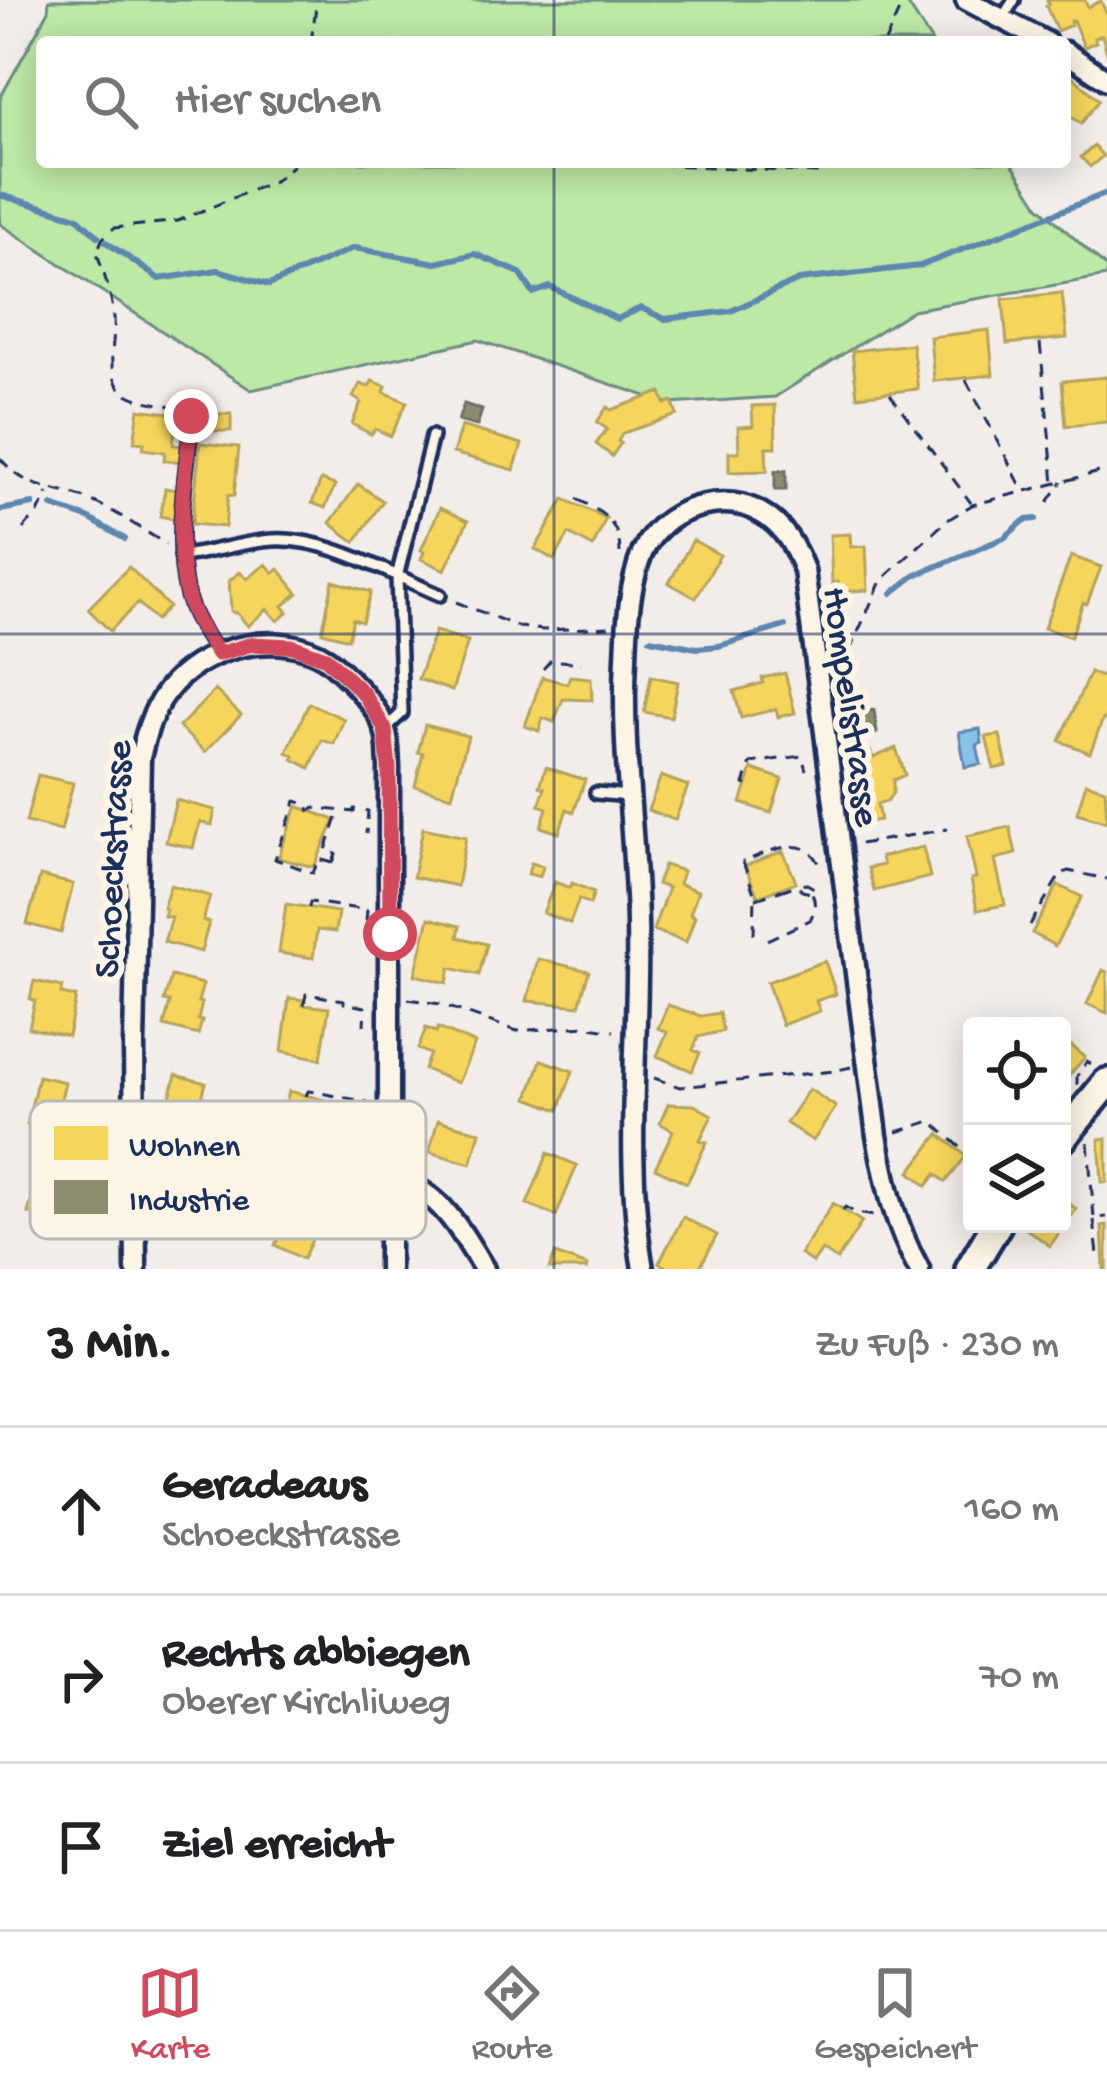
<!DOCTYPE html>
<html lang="de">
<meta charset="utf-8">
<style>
:root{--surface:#fff;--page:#f6f6f6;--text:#202124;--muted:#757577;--line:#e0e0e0;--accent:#d1495b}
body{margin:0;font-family:"Gochi Hand",sans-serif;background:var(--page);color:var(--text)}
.controls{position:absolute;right:36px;bottom:36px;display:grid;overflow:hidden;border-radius:12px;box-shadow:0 6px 30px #0003}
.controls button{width:108px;height:108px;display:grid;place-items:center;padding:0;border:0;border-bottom:3px solid var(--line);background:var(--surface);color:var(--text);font:60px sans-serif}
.stop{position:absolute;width:36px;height:36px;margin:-27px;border:9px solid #d1495b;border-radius:50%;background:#fff}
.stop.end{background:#d1495b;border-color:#fff;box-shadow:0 3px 12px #0008}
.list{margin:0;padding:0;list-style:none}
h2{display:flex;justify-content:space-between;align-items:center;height:156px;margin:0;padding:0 48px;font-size:51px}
h2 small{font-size:39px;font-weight:400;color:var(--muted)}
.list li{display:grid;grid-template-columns:78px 1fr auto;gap:36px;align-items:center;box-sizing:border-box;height:168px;padding:0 48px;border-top:3px solid var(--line)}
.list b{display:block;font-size:45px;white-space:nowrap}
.list p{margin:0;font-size:39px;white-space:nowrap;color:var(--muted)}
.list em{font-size:39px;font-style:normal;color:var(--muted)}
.icon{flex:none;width:66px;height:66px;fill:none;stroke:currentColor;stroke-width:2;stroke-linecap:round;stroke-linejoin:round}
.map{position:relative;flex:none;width:1107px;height:1269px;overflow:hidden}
.search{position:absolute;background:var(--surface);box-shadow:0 6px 30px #0003;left:36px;right:36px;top:36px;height:132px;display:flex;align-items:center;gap:30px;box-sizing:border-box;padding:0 42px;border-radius:12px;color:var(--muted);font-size:45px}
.sheet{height:660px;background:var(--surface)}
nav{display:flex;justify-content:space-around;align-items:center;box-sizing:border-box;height:168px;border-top:3px solid var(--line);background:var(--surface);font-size:33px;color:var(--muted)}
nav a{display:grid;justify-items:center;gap:6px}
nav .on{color:var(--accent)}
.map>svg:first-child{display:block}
.green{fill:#bde8a5;stroke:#6c8c82;stroke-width:3}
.water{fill:#88c2e7;stroke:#5c87b0;stroke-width:3}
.homes{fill:#f6d55c;stroke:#b4a35d;stroke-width:3}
.industry{fill:#8c8c6e;stroke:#6a7069;stroke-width:3}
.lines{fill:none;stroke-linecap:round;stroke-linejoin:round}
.stream{stroke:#5c87b0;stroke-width:6}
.lane-casing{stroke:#1b2f5e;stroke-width:18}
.street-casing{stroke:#1b2f5e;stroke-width:27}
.secondary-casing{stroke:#1b2f5e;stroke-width:36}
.path{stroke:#1b2f5e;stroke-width:3;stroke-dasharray:12 9;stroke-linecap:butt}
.lane{stroke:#fcf5e5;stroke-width:9}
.street{stroke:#fcf5e5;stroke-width:18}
.secondary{stroke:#fcf5e5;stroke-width:27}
.route{stroke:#d1495b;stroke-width:15}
.grid{fill:none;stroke:#1b2f5e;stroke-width:3;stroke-opacity:0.55}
.labels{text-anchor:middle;stroke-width:12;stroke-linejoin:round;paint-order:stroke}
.street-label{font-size:39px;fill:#1b2f5e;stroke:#fcf5e5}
.key{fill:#fcf5e5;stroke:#b8babc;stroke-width:3}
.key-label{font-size:33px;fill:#1b2f5e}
</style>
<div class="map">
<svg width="1107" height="1269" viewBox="0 0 1107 1269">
<rect width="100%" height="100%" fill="#f3ede9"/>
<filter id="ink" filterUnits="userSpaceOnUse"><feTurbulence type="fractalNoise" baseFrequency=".00833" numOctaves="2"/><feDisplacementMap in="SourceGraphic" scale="24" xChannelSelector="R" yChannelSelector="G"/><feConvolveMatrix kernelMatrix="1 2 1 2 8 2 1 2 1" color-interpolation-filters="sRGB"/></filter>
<g filter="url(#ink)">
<path class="green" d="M49,0h856l27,42h-890v120h969l28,44 68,62v8l-194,34 -138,87 -105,7 -192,-64 -227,50 -251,-166v-126l48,-86z"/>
<path class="water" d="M980,729l2,14 -5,2 4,19 -16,3 -6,-35z"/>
<path class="homes" d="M1047,0h38l3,7 13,-6 6,14v39l-5,-19 -8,3 2,4 -12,5 -11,-27 -3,1 1,4 -14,6 -11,-25 3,-2z
M1072,76l27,24 -18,24 -16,-12v-27z
M1094,146l9,10 -13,11 -9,-10z
M1062,293l5,45 -60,6 -4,-45z
M989,330l4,45 -59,6 -4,-44z
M912,344l6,45 -61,7 -5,-45z
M1107,377v45l-41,4 -4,-45z
M372,381l14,5 -2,6 23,10 -16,34 -16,-7 -4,5 -19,-10 9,-22 -8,-5 7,-13 9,3z
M661,392l4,12 7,-3 5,14 -54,18 -5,8 3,2 -9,13 -16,-12 11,-15 -10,-7 10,-15 4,3z
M775,405l1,42h-10l1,24 -38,1v-20h10l-1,-25 15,-1 -1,-20z
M139,409l38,5 -4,31 12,1 -2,16 -19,-2 1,-8 -22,-3 1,-6 -10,-1z
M203,414h28v17h-28z
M461,426l61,18 -8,26 -61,-17z
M200,443l39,4 -5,49 -6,-1 -3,32 -33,-3z
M321,480l14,5 -10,23 -13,-5z
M358,484l25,17 -28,41 -25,-19z
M165,488l18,3 -5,29 -18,-4z
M564,499l42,19 -13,29 -24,-13 -15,26 -19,-11z
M440,508l28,13 -23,49 -24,-11 3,-7 -3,-2z
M850,534l1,13 15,-1 2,44 -29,2 -1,-10 -6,1 -2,-48z
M693,540l27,15 -24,43 -27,-15z
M1071,556l30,11 -14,37 -4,-1 -12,34 -27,-9z
M266,564l8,9 5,-4 19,24 -15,13 5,6 -10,9 -11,-12 -19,17 -12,-14 -2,1 -3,-2 -2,-30 11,-9 7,7z
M129,567l40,40 -13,13 -18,-17 -28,28 -22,-22z
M333,581l38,11 -9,30 -9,-3 -5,20 -26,-7z
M435,631l33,10 -16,50 -34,-12z
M1090,672l17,7v41l-4,-1 -13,34 -30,-12z
M785,673l10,40 -17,4 -2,-8 -35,9 -7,-27 29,-8 -1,-5z
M570,676l21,2 1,22 -29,-1 -9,23 -11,-4 -4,13 -14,-5 17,-49 25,7z
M651,676l27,6 -7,35 -27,-5z
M215,690l26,25 -36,37 -26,-25z
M309,703l35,16 -10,25 -12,-4 -12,28 -17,-9 1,-3 -7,-4z
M425,725l43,11 -16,60 -37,-10 8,-33 -5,-1z
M1000,735l7,31 -13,3 -8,-32z
M896,748l9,27 -12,5v13l-6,8 -10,3 3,16 -16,3 -12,-62 19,-9 2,6z
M546,767l39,13 -11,32 -7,-3 -8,24 -18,-6 6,-19 -8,-3 6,-17 -5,-2z
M752,769l30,10 -11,34 -30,-10z
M38,775l35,8 -12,48 -35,-9z
M661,776l27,10 -13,34 -27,-10z
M1086,783l19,6 2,33 -30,-9z
M176,800l39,10 -3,15 -12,-3 -7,26 -27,-6z
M297,806l38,14 -21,47 -36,-9z
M1010,827l6,27 -21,5 10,46 -28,5 -6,-31 5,-1 -9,-42z
M423,828l43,9 -9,49 -44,-9z
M923,847l7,30 -56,14 -6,-23 15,-3 -2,-8z
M783,851l13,31 -38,15 -13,-31z
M531,863l12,3 -3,11 -12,-3z
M664,865l19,6 -4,13 19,7 -8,23 5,2 -9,26 -33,-12 15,-42 -11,-4z
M40,876l33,8 -12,49 -34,-9z
M555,882l15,6 2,-5 22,9 -4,12 -11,-5 -9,24 -27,-10z
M170,885l40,11 -7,25 6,1 -8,30 -37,-10 7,-25 -7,-1 2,-7 -3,-1z
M1058,885l24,12 -27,49 -23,-13z
M286,904l52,8 -3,20 -18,-2 -4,28 -34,-5z
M429,918l31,8 -2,11 29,7 -8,31 -29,-7 -3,15 -32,-8z
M538,959l51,12 -10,35 -52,-5z
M825,961l11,33 -20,7 4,10 -38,14 -15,-43z
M1103,970l4,2v41l-20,-9z
M171,976l32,8 -5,18 4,1 -4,17 4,1 -4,14 -34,-9 6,-24 -6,-1z
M34,981l29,6 -2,7 15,3 -8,39 -39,-8 6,-27 -5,-2z
M289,998l15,2 -1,5 26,3 -8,51 -39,-8z
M668,1005l33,11 18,-3 4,18 -25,6 -5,13 7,3 -8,18 -35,-15 10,-24 -9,-4z
M426,1028l10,4 2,-4 37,15 -17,40 -34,-14 6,-15 -12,-5z
M1062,1038l23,19 -18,21 -5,-4z
M541,1060l32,11 -14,39 -31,-12z
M176,1075l30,8 -12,44 -30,-8z
M38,1076l27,6 -6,25 8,2 -6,25 -34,-9z
M809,1089l27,18 -23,34 -27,-18z
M289,1091l36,9 -11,45 -36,-9z
M668,1104l26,1 18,10 -12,25 7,2 -20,41 -32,-15 18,-37 -13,-8z
M438,1120l42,12 -9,32 -42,-12z
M939,1134l27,22 -20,26 -10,-8 -9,12 -17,-14z
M1107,1138v44h-5l-3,-43z
M548,1153l29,12 -21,51 -29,-12z
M45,1170l35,9 -12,44 -40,-10 8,-29 5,1z
M1062,1198l14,11 -26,37 -25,-18 3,-4h34z
M296,1201l28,13 -21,45 -28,-14z
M833,1203l29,19 -25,38 -15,-10 -9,13 -13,-9z
M683,1217l34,18 -18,34h-29l-11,-6z
M1107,1225v44h-3l-2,-43z
M555,1254l33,12 -1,3h-38z"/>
<path class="industry" d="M464,404l18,6 -5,16 -19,-5z
M786,470v20h-11v-19z
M874,710l3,23 -28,5 -3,-24z"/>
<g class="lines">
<path class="stream" d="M0,195l77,22 21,19
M106,242l53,37 59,-9 51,15 85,-37 82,15 39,-9 45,19 13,20 17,-6 67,32 24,-11 24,11 66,-8 68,-31 121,-14 187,-73
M52,506l36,12 37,21
M0,510l33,-6
M892,593l22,-17 90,-38 21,-18 11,-1
M650,639l47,9 22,-2 66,-20"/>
<defs>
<path id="lane" d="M1002,19l12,-19
M192,416c-5,57 -19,124 -5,179 6,22 18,40 31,59
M181,556c30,-3 61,-14 92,-16 54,-3 117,34 167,55
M385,729l17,-16 -5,-136 35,-141
M596,793l33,3"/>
<path id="street" d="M966,0l80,42
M1065,52l42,28
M388,1178c51,10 71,50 96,91
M136,1269l-2,-224 6,-287c6,-27 14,-54 34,-75 36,-38 107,-54 153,-24 7,5 14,13 21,19 14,14 31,32 37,52 4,11 3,25 4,37v502
M643,1269c-20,-115 -3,-231 -6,-347 -2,-88 -16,-176 -11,-264 1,-27 2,-56 9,-82 3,-14 9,-30 18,-41 24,-30 76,-42 108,-22 23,13 34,34 43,57l73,566c10,52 17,87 42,133"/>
<path id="secondary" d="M1062,1138l45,-55
M970,1269l27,-45"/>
</defs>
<use href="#lane" class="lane-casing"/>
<use href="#street" class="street-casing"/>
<use href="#secondary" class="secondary-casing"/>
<path class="path" d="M311,42l6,-42
M885,42l19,-42
M617,162l201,11 14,-11
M1040,343l14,140
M966,380l57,110
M890,394l81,109
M179,408c-17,-5 -40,-5 -55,-16 -21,-17 -8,-51 -10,-74 -2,-22 -10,-44 -17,-65l5,-14 12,-11 64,-7 98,-41 16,-14v-4
M0,458c30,36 55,27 92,43 25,11 50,29 74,43
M577,499c25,13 43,23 43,54
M1048,502l14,-20
M23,529l15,-16 10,-20
M456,602l63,25 25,3 65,-3
M834,644l5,9 10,-1 32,-71 65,-60 26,-16 135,-35
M543,669l8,-9 30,3
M747,785l-3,-1 7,-21 51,-7 4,14
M860,844l88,-15
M333,863l-14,-4 -6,14 -38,-14 21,-58 12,4 2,6 5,-3 39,4v-3l14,2 -2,23
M333,863l3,-9 -10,-4 13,-38
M780,891l17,-6 5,6 10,2 2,-5 -7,-4 -10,1
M756,899l24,-8 -1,-2
M309,908l1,-6 57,8 -2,23
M1030,925l30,-50 8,-4 39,8
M754,934l1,-38 -12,-34c24,-10 64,-31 77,4
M767,940l43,-20c5,-9 6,-18 2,-27
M408,999l32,5 77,27 68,-5 29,5
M304,1005l2,-11 38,6v3l21,4 -1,18
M654,1078l26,9 153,-16 18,-4
M1077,1085v-9l10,-15 4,3
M306,1096l2,-5 8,1 52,10
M897,1132l34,-11 37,33 4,10
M1088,1142l6,76 13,-1
M843,1210l2,-3 11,6 18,3
M1094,1220l4,35 5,-1"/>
<use href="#lane" class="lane"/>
<use href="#street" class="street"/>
<use href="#secondary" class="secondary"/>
</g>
</g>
<g class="lines" filter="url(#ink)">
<path class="route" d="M191,416c-4,56 -18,125 -4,179 6,22 18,40 31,59l34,-10 40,2 34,12 38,36 21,35 4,38 1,167"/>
</g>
<path class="grid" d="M554,0v42M554,162v1107M0,634h1107"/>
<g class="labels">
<g class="street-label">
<text transform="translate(855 706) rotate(82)" y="14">Hompelistrasse</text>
<text transform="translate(109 859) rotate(-87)" y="14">Schoeckstrasse</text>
</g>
</g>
<rect x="30" y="1101" width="396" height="138" rx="18" class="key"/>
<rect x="54" y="1126" width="54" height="34" fill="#f6d55c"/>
<rect x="54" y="1180" width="54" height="34" fill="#8c8c6e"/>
<g class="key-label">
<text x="129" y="1155">Wohnen</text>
<text x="129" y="1209">Industrie</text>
</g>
</svg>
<div class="controls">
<button><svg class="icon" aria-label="locate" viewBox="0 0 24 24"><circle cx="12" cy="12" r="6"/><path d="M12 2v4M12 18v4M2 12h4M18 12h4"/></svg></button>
<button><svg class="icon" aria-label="layers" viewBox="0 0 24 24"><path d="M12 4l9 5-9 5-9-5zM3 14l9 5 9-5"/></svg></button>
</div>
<div class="stop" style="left:390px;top:934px"></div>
<div class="stop end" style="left:191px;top:416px"></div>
<div class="search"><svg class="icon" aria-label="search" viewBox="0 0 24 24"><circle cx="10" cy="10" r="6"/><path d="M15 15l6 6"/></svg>Hier suchen</div>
</div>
<section class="sheet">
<h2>3 Min.<small>Zu Fuß · 230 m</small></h2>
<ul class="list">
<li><svg class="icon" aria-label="ahead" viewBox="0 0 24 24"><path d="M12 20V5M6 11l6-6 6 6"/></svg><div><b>Geradeaus</b><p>Schoeckstrasse</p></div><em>160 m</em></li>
<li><svg class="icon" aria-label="right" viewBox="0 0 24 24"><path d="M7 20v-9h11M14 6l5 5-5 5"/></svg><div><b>Rechts abbiegen</b><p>Oberer Kirchliweg</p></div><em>70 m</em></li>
<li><svg class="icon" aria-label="arrive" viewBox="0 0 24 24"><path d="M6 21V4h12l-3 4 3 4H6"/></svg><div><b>Ziel erreicht</b></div></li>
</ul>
</section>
<nav>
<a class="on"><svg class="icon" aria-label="map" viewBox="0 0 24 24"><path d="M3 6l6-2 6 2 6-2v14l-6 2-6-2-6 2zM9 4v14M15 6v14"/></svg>Karte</a>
<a><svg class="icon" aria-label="directions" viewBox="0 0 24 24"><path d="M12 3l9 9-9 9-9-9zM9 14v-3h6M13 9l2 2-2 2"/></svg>Route</a>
<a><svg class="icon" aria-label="saved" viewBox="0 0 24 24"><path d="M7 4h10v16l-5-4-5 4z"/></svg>Gespeichert</a>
</nav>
